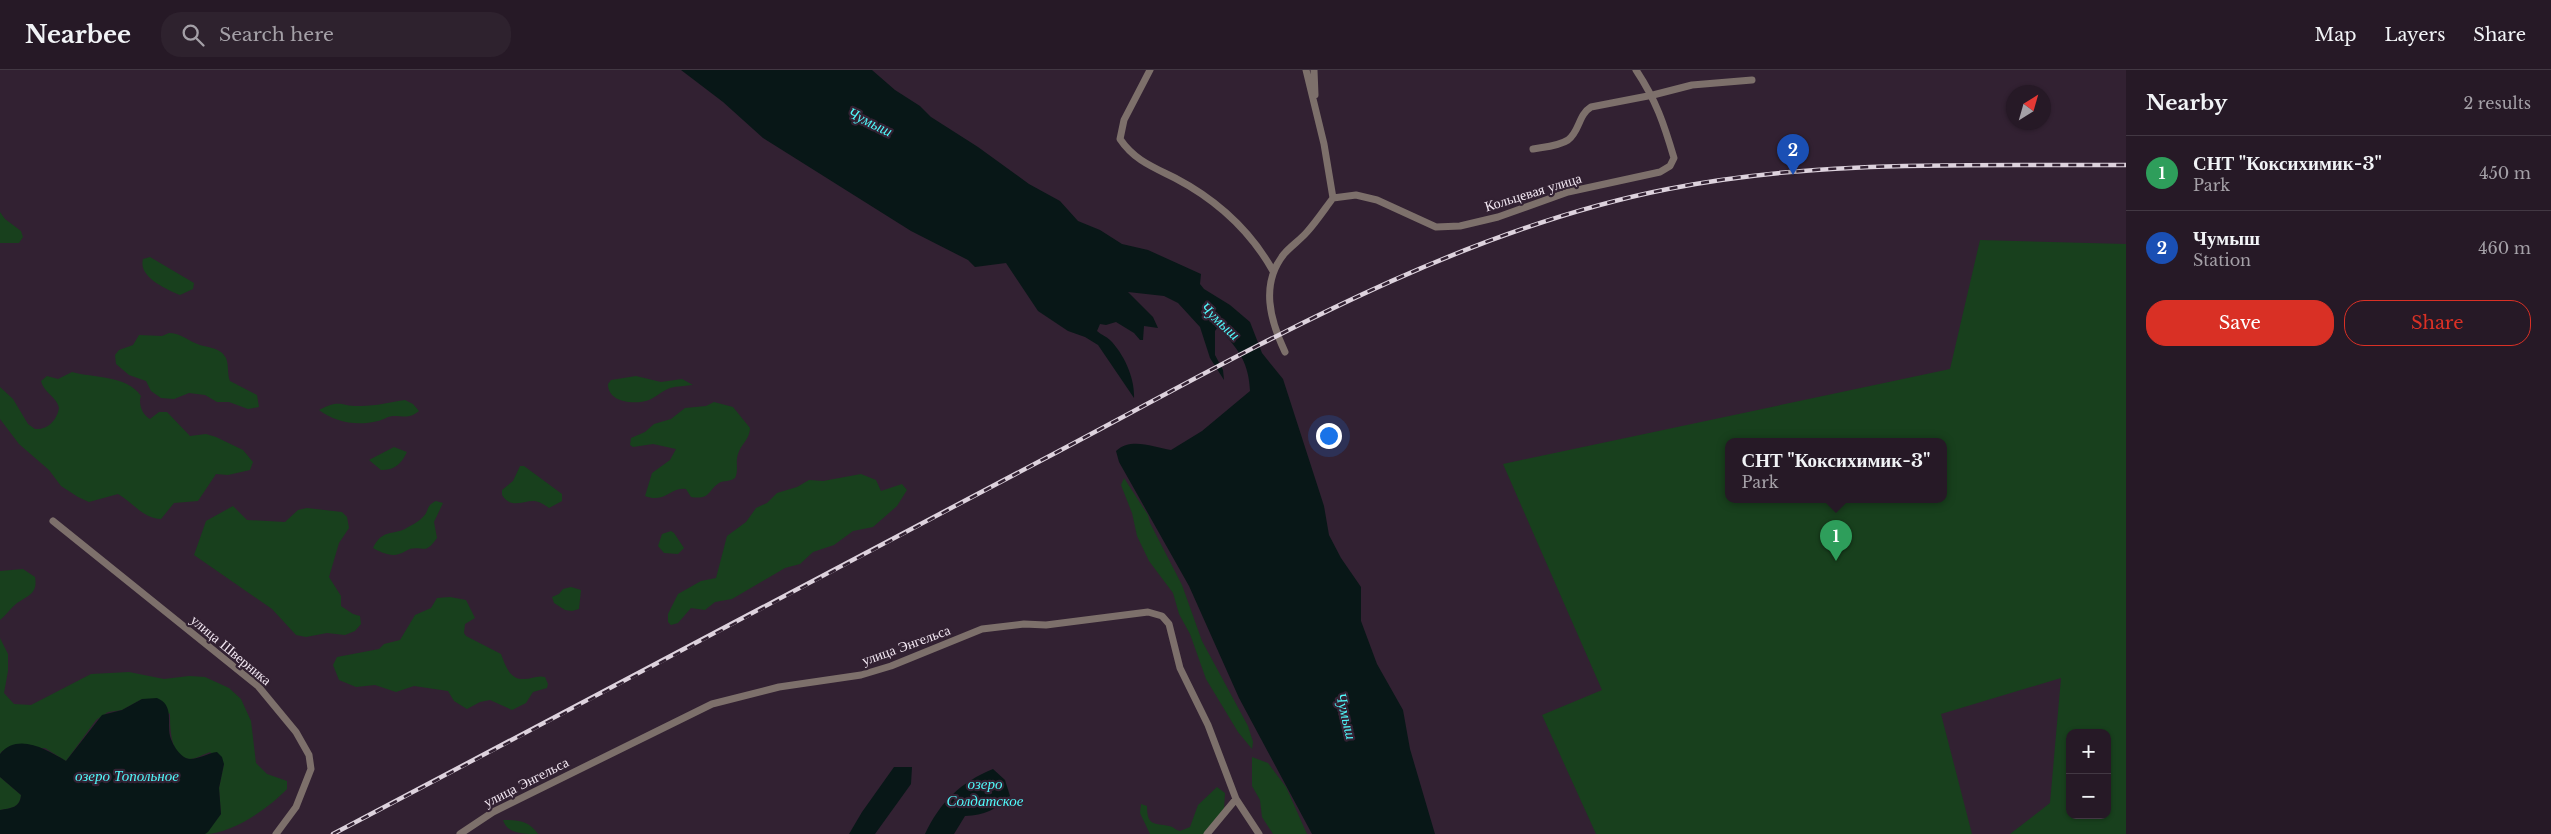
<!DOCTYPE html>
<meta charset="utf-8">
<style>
:root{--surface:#261926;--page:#2e222e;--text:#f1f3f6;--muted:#a4a0a7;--line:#423843;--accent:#d93025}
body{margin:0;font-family:"Libre Baskerville",serif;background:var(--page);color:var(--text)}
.controls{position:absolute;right:15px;bottom:15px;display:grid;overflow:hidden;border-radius:10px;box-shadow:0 1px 4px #0004}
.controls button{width:45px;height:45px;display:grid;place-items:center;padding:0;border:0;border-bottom:1px solid var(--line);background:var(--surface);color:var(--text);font:25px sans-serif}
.compass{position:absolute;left:2006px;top:15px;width:45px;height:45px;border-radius:50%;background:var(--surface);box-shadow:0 1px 4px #0004;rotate:37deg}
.you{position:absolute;left:1328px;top:365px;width:18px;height:18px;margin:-12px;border:4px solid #fff;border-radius:50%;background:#1a73e8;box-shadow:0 0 0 8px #1a73e833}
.badge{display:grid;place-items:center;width:32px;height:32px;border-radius:50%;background:var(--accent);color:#fff;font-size:16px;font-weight:700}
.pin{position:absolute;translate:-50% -41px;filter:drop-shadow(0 1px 2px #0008)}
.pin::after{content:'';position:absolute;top:26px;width:18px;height:15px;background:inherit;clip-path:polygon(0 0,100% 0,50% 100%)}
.popup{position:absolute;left:1725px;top:368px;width:222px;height:65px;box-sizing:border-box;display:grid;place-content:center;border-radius:10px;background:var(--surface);filter:drop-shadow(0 1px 4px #0005);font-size:16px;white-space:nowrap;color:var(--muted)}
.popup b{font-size:19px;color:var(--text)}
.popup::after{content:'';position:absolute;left:50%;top:100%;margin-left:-10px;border:10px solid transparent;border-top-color:var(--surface)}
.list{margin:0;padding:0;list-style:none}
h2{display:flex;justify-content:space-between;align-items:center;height:65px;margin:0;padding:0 20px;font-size:21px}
h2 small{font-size:16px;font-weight:400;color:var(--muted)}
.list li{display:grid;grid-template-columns:32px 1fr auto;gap:15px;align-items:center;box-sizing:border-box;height:75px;padding:0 20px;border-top:1px solid var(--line)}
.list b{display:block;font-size:19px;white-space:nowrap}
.list p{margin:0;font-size:16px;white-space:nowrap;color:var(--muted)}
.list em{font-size:16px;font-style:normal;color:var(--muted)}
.actions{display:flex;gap:10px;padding:15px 20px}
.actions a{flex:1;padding:11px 0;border:1px solid var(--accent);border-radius:20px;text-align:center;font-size:18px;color:var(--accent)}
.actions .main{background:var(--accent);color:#fff}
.icon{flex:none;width:28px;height:28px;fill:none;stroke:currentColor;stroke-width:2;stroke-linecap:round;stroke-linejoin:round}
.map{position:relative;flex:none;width:2126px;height:764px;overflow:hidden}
header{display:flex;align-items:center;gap:30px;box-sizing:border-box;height:70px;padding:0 25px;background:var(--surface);border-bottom:1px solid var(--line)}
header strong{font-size:24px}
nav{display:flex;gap:28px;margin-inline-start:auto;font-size:18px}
.search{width:350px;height:45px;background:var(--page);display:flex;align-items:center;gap:12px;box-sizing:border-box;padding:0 18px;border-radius:20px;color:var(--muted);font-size:19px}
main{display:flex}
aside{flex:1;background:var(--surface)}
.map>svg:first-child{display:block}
.green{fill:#18401d;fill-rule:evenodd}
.water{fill:#081717}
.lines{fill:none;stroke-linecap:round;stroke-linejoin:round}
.street{stroke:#7d706b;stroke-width:7}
.rail-casing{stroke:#ddd2dd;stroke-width:4.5}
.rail{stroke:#322132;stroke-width:2.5;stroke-dasharray:8;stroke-linecap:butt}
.labels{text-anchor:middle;stroke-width:4.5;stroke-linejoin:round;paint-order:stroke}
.street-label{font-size:14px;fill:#f3e8f3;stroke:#322132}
.water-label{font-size:15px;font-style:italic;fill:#50f8fa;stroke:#322132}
</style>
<header>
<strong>Nearbee</strong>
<div class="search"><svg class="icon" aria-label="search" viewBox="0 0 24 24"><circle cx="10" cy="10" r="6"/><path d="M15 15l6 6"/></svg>Search here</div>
<nav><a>Map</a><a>Layers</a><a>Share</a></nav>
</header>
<main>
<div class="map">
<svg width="2126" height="764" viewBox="0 0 2126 764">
<rect width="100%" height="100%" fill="#322132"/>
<path class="green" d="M0,142l5,7 16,12 2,6 -4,6h-19z
M1980,170l146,4v590h-116l40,-31 11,-125 -120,36 31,120h-376l-54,-119 60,-25 -99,-226 447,-95zM1728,372h216v58h-216zM2070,663h37v82h-37z
M150,187l44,26 -1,6 -13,6c-14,-6 -42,-18 -37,-36z
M169,263c10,0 17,6 26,10 9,5 25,3 31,15 3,7 1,16 4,23l27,14 2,12 -11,2 -19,-7h-12l-12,-7 -16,-2 -15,6 -13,-1 -10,-7 -5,-10 -17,-6 -13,-11 -1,-9 4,-5 14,-5 6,-10 23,1z
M72,302c21,6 55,3 69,24 -3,7 1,19 9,23l9,-7h8l23,24 16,-2 10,3 27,13 10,12 -3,8 -22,5 -12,-1 -18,27 -24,2 -13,16c-17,0 -29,-17 -43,-25l-29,8 -11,-5 -17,-11 -12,-16 -30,-26 -19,-25v-32l13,12 15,25 7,5c13,1 22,-9 24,-21 -2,-11 -16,-16 -18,-27l6,-5 11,3z
M636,306l25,6 21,-3 11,6c-7,1 -16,1 -23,3 -8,3 -14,9 -21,12 -14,5 -41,3 -41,-16l3,-4z
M405,330l8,4 6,7c-10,8 -14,5 -26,5 -5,0 -10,4 -15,5 -21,5 -41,2 -59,-11 22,-12 22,-3 42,-4 15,0 30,-4 44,-6z
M714,332l19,5 17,21c0,11 -9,16 -12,26 -3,9 1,16 -3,24 -5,4 -11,2 -16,5 -11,7 -8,17 -28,14l-5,-8c-15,-3 -21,15 -41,7l7,-23 18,-13 6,-11 -23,-5 -20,3 -3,-2 1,-7 14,-6 9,-8 17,-5 14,-11 21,-2z
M394,377l13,5c-6,12 -12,18 -26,18l-12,-10z
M520,396h4l38,28v7l-13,7c-4,-3 -10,-7 -15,-7 -13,0 -23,8 -32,-6v-5l11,-9z
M861,404l15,6 5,11 21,-7 5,6 -10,16 -24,21 -20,4 -19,14 -21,7 -13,12 -15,4 -53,31 -17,3 -10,8 -14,-2 -13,15 -7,2 -3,-3v-8l10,-20 23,-13 15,-3 11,-42 19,-14 10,-14 11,-5 10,-10 20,-6 12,-7 14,1z
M1124,408l24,37 2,8 32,62 20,56 46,85 5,16 -1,7 -14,-17 -32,-53 -16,-45 -11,-20 -6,-21 -24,-32 -12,-25 -5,-23 -11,-28z
M436,431l7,2 -9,19 3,16c-12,17 -12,8 -27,11 -3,1 -7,4 -11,5 -8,3 -19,-2 -26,-6 9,-19 20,-13 32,-19 5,-3 13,-7 17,-11 8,-7 3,-12 14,-17z
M233,436l14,14 38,2 13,-12 9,-2 35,4 5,5 2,11 -10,15 -10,34 12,19v10l12,8 7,2 1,8 -6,7 -10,4 -18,-2 -21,4 -10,-2 -24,-26 -78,-54 12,-34z
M671,461l3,2 10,15 -6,6 -14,-1 -6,-7 4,-12z
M23,499l12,8c3,16 -6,18 -18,26 -6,5 -11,12 -17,17v-49z
M571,517l10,3 -2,19 -7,2 -7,-1 -11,-7 -2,-6 7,-3 4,-5z
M450,527l16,3 9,18 -10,6 -1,9 2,3 35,18c4,11 9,26 23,25 8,0 13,-4 21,-2l3,7 -1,4 -14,4 -7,11 -14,7 -22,-10 -10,2 -13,7 -13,-8 -6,-10 -34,-5 -18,6 -21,-7 -19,2 -17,-7 -6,-15 4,-8 42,-8 5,-5 16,-4 15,-25 16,-7 6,-10z
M0,568l8,16v17l-4,22 10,11 17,1 60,-31 38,-2 35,7 25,-3 16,1 24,11 12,11 10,22 5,42 11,11 20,7v8c-18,19 -55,45 -82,45l16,-20 -2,-26 5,-24 -14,-12c-6,2 -14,7 -20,7 -20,-1 -20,-32 -20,-45l-28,-15 -20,11 -14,2 -12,8 -30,41 -21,-13 -43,3 -2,3z
M1252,687l16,6 18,24 21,47h-34l-11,-17 -2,-17 -8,-14z
M0,707l21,18c-1,13 -10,13 -21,15z
M1217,717l8,6 -1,16 -18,25h-56l-10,-21 1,-9 6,2c0,20 7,17 22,20 5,1 6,4 11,5l10,-4 8,-22z
M503,750c16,0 26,1 35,14 -14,0 -31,0 -35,-14z"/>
<path class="water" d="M681,0h191l23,20 25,16 11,11 47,30 51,37 31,17 18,20 22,9 22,14 26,6 53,24 -1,10 4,5 26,16 20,17 12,31 21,26 41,127 5,29 12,23 20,29v34l16,43 26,46 7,39 25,85h-123l-73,-136 -50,-112 -70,-124 -3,-11c15,-14 37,-4 55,-1l31,-19 48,-40c-1,-27 -11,-42 -30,-61l-3,-2 -2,3v24l8,15 1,10 -14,-22 -10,-31 -22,-24 -14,-7 -36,-4 25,25 5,11 -14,-2 -1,14h-3l-6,-7 -18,-11 -10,3 -6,-1 -3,7c4,4 9,5 13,9 14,14 25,38 24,58l-36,-53 -13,-8 -17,-6 -30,-20 -32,-48 -31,4 -7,-7 -57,-29 -148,-93 -40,-36z
M157,628c17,7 10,23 13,38 2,8 11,23 20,23 9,0 18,-6 27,-7l5,5 2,7 -5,24 2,26 -13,18 -3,2h-205v-24c11,-2 20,-2 21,-15l-21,-18v-23c18,-22 47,-4 66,7l36,-46 20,-5 20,-11z
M894,697h18l-1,17 -36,50h-26l13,-22z
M993,699l12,11 5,16c-15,14 -25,19 -45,20l-11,18h-29c15,-32 36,-52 68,-65z"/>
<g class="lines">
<path class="street" d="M1150,0l-26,50 -4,19c14,21 33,28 55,39 42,22 75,52 98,93
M1306,0l18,74 9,54
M1314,0l1,25
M1533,79c11,-2 26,-3 35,-9 12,-9 10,-25 23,-33l62,-12 39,-10 60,-5
M1285,282c-15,-32 -25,-68 -1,-98 7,-8 16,-14 23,-22 9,-10 17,-22 26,-34l23,-3 21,5 59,27 24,-1 38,-9 70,-25 92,-20 10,-6 4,-8c-10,-34 -18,-58 -38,-88
M53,451l205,165 38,46 13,23 2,14 -15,38 -20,27
M460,764l33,-22 219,-108 67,-17 82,-12 30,-9 91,-37 42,-5 22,1 102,-13 14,4 7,8 11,44 28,57 28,74 23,35
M1207,764l29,-35"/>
<defs>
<path id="rail" d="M333,764c237,-123 473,-248 709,-374 196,-103 406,-228 626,-271 150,-30 306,-23 458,-24"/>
</defs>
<use href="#rail" class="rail-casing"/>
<use href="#rail" class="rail"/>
</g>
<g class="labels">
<g class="street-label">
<text transform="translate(1533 122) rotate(-17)" y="5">Кольцевая улица</text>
<text transform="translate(906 575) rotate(-20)" y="5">улица Энгельса</text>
<text transform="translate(231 580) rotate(40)" y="5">улица Шверника</text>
<text transform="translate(526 712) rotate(-27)" y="5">улица Энгельса</text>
</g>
<g class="water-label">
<text transform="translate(870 52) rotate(26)" y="5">Чумыш</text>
<text transform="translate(1220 251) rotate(43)" y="5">Чумыш</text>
<text transform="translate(1346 646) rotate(77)" y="5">Чумыш</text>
<text x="127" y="711">озеро Топольное</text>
<text x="985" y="719">озеро<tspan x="985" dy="17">Солдатское</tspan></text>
</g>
</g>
</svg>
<div class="controls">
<button>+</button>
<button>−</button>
</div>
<svg class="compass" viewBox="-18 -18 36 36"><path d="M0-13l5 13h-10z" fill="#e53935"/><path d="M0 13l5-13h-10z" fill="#a4a0a7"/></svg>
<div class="you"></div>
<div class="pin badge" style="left:1836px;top:491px;background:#2e9e5b">1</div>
<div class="popup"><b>СНТ &quot;Коксихимик-3&quot;</b>Park</div>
<div class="pin badge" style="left:1793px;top:105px;background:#1a4fb4">2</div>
</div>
<aside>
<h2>Nearby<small>2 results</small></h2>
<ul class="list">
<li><span class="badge" style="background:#2e9e5b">1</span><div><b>СНТ &quot;Коксихимик-3&quot;</b><p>Park</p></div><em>450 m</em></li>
<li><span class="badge" style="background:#1a4fb4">2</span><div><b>Чумыш</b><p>Station</p></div><em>460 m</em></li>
</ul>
<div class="actions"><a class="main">Save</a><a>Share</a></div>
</aside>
</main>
